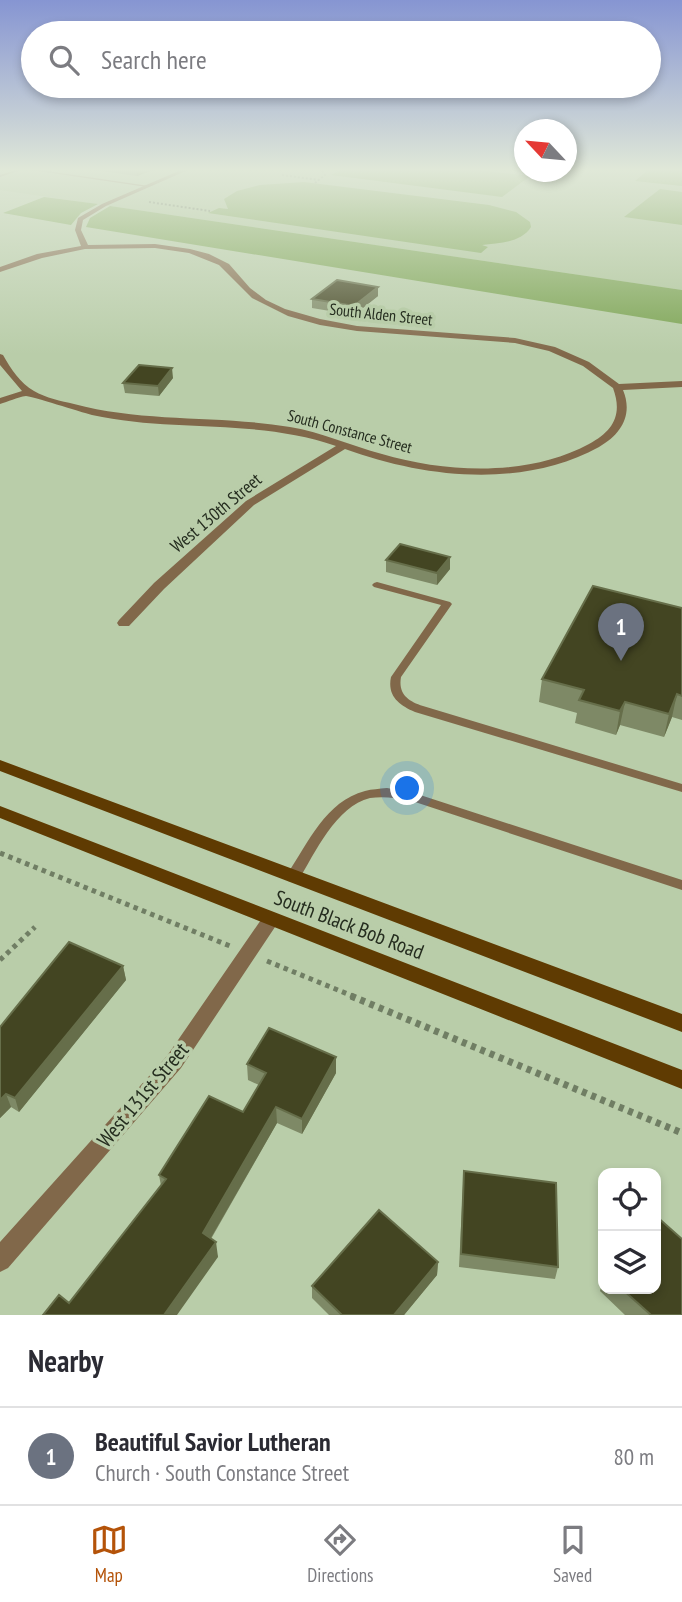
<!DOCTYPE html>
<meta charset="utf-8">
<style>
:root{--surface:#fff;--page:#f2f2f3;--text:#2b2b33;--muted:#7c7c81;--line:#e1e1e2;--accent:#b45309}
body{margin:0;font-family:"PT Sans Narrow",sans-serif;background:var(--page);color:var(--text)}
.controls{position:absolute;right:21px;bottom:21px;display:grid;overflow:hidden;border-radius:14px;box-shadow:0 4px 10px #0003}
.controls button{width:63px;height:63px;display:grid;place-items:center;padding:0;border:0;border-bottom:2px solid var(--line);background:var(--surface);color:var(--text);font:35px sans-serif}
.compass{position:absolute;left:514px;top:119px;width:63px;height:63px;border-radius:50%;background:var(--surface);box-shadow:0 4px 10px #0003;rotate:296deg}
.you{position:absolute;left:408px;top:789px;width:24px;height:24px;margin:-18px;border:5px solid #fff;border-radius:50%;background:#1a73e8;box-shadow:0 0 0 10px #1a73e833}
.badge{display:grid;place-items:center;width:46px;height:46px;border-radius:50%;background:var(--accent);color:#fff;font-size:23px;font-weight:700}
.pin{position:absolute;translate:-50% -58px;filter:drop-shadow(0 2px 4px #0008)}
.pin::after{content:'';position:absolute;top:37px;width:24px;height:21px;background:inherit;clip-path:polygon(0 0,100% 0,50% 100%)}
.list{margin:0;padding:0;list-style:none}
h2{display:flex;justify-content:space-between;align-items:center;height:91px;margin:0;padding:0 28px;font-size:30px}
h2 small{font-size:23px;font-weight:400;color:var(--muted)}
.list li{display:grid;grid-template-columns:46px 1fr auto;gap:21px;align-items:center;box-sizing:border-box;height:98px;padding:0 28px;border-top:2px solid var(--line)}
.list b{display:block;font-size:26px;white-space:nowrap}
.list p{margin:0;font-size:23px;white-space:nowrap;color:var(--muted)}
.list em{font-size:23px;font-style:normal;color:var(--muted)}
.icon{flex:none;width:38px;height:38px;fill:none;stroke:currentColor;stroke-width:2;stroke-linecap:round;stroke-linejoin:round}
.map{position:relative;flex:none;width:682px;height:1315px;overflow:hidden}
.search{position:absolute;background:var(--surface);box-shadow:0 4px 10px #0003;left:21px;right:21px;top:21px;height:77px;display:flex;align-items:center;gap:18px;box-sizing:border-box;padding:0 24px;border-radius:38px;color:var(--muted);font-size:26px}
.sheet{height:189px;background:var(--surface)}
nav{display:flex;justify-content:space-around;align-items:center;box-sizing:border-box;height:98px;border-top:2px solid var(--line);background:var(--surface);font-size:19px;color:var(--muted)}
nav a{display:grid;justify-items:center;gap:4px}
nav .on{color:var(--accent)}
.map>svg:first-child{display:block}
.built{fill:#aec59a}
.green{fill:#7ba352}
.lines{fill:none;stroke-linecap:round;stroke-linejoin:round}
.path-far2{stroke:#707e64;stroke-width:2;stroke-dasharray:2 2;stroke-linecap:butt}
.path-far1{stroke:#707e64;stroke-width:5;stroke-dasharray:4.5 4.5;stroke-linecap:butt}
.path{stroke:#707e64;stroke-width:7;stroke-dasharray:5 5;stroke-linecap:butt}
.service{fill:#81684a;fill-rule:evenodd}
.minor{fill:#81684a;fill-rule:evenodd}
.secondary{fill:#5f3b02;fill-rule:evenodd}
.wall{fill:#7e8966}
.shaded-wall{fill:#666e4a}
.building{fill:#434522;stroke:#666e4a;stroke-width:2}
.labels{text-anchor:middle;stroke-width:7;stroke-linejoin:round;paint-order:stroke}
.far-street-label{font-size:16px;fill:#252d1f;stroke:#b9cda9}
.street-label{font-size:18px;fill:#252d1f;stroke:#b9cda9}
.near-street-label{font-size:21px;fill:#252d1f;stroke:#b9cda9}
</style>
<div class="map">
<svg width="682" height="1315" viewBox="0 0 682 1315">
<rect width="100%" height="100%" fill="#b9cda9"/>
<path class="built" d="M0,170h682v120l-682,-100z"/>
<path class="green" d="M341,170h134l55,6 -28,21 -171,-22z
M648,170h34v16l-47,-5z
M304,182l185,23 27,7 14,10 1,5c-10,16 -33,16 -49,18l6,2 -7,6 -273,-40 11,-5 9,1 -4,-10 13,-8 23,-6z
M660,189l22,3v33l-58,-8z
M44,197l54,7 -17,9 -10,12 -68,-12z
M110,206l572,84v34l-596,-97 4,-9z"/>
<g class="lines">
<path class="path-far2" d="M282,175l37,5
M315,183l10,-8 -3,-5
M149,202l61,9"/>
<path class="path-far1" d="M0,853l230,93
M0,960l35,-33
M267,961l88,36"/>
<path class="path" d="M351,996l331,137"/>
<path class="service" d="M16,170h5l-21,7v-2z
M31,170h9l109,16 -2,1z
M377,582l73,20 2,2 -51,73c-3,17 7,24 22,29l259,78v8l-267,-80c-16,-7 -28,-16 -24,-35l50,-72 -67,-18 -2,-2 2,-2z
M387,788l27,5 268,87v10l-273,-90c-13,-2 -26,-4 -39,-2 -34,8 -55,55 -72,83l-5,1 -5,-1 -2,-4 2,-4c20,-30 38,-72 77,-82 7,-2 14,-2 22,-3z"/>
<path class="minor" d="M181,170h7l-82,36 -23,14 -2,10 7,15 67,-1 35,5 19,5 20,10 21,24 16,12 19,9 35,10 37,7 158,12 40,9 34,15 30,22 63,-3v6l-59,3c10,24 -1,44 -24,57 -77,42 -174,31 -254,2l-91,56 -90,84 -35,37h-10l-2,-3 2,-3 35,-37 92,-82 90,-55c-80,-28 -163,-13 -244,-31 -11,-3 -61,-19 -66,-19 -9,1 -18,6 -26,8v-6l22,-7 -22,-26v-11l3,1c8,14 17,28 31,36 12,7 27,10 40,13 71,19 145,11 216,23 32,5 61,19 92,27 65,19 146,23 207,-10 24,-13 34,-29 24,-56l-30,-22 -34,-15 -34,-8 -158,-12 -37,-6 -32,-9 -36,-18 -33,-33 -30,-12 -34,-5 -70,1 -43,9 -42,14v-5l37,-13 44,-8 -6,-16 3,-12 24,-14z
M271,912l6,2 3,5 -3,5 -96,144 -173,200 -8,4v-30l167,-186 98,-142z"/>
<path class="secondary" d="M0,760l682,254v18l-682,-261z
M0,806l682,264v19l-682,-271z"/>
</g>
<path class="wall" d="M94,170h59l-16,6z
M378,287v9l-24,19 -42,-7v-9z
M173,378l-14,18 -34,-3 -2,-10z
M386,560l64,9 -13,16 -51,-13z
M682,608v112l-10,-3 -8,20 -44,-12 -4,10 -41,-12 2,-10 -38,-11 3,-23z
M123,966l3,14 -107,132 -8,-5 -11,11v-91z
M336,1057v16l-34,61 -25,-11 -66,116 7,18 -149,46 92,-117 -2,-11 84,-63 16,-27 -11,-5 -1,-16z
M464,1171l94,96 -3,12 -96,-12 4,-82z
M438,1262l-1,13 -33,40h-75l-17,-17v-12z
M603,1280v9h53l26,26h-57l-25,-24z"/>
<path class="shaded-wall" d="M136,170h17l-16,6z
M378,287v9l-24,19v-9z
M172,368l1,10 -14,18 -1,-10z
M450,557v12l-13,16v-12z
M677,694l-5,23 -8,20 5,-23z
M625,702l-5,23 -4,10 4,-24z
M123,966l3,14 -107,132 -4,-14z
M336,1057v16l-34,61v-15z
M6,1094l5,13 -11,11v-18z
M276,1107l1,16 -72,125 -2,-15z
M216,1242l2,15 -41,58h-13z
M438,1262l-1,13 -33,40h-10z"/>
<path class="building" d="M337,280l41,7 -24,19 -42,-7z
M139,365l33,3 -14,18 -35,-3z
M400,544l50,13 -13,16 -51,-13z
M593,586l89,22v88l-5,-2 -8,20 -44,-12 -5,9 -41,-11 5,-10 -42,-11z
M69,942l54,24 -108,132 -9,-4 -6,6v-73z
M269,1028l67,29 -34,62 -26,-12 -73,126 13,9 -52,73h-121l16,-20 10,8 97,-124 -7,-4 50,-79 34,16 23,-39 -19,-9z
M464,1171l92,12 2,84 -97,-13z
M379,1210l59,52 -44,53h-52l-30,-29z
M656,1216l26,23v76h-31l-29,-26h34z"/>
<linearGradient id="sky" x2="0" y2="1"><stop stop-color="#8695d2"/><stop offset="0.48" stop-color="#e0e8d8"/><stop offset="1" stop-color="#e0e8d8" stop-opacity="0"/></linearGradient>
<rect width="682" height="354" fill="url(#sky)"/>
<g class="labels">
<g class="far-street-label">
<text transform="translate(381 314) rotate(6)" y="6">South Alden Street</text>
<text transform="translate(350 431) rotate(15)" y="6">South Constance Street</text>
</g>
<g class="street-label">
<text transform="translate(216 513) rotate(-40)" y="6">West 130th Street</text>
</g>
<g class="near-street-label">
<text transform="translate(349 925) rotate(21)" y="7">South Black Bob Road</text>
<text transform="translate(143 1095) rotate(-50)" y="7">West 131st Street</text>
</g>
</g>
</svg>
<div class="controls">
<button><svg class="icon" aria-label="locate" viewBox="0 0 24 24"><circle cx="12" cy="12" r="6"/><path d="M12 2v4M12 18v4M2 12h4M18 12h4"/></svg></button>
<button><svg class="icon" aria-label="layers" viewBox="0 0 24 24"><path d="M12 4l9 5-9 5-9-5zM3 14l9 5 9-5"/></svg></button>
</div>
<svg class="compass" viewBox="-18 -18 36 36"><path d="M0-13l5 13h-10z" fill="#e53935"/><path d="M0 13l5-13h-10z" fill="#7c7c81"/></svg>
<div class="you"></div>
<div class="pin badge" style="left:621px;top:661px;background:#6b7280">1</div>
<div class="search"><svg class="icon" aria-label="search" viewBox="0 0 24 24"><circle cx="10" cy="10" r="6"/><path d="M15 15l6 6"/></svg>Search here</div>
</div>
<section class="sheet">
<h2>Nearby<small></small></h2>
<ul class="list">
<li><span class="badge" style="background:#6b7280">1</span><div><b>Beautiful Savior Lutheran</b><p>Church · South Constance Street</p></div><em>80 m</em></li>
</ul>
</section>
<nav>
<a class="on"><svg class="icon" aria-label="map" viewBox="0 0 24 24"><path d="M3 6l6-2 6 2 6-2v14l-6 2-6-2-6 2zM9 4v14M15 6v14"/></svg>Map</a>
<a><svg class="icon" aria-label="directions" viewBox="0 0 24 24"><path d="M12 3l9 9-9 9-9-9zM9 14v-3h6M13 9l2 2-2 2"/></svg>Directions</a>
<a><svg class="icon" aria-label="saved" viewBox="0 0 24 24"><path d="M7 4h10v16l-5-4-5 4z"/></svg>Saved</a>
</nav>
